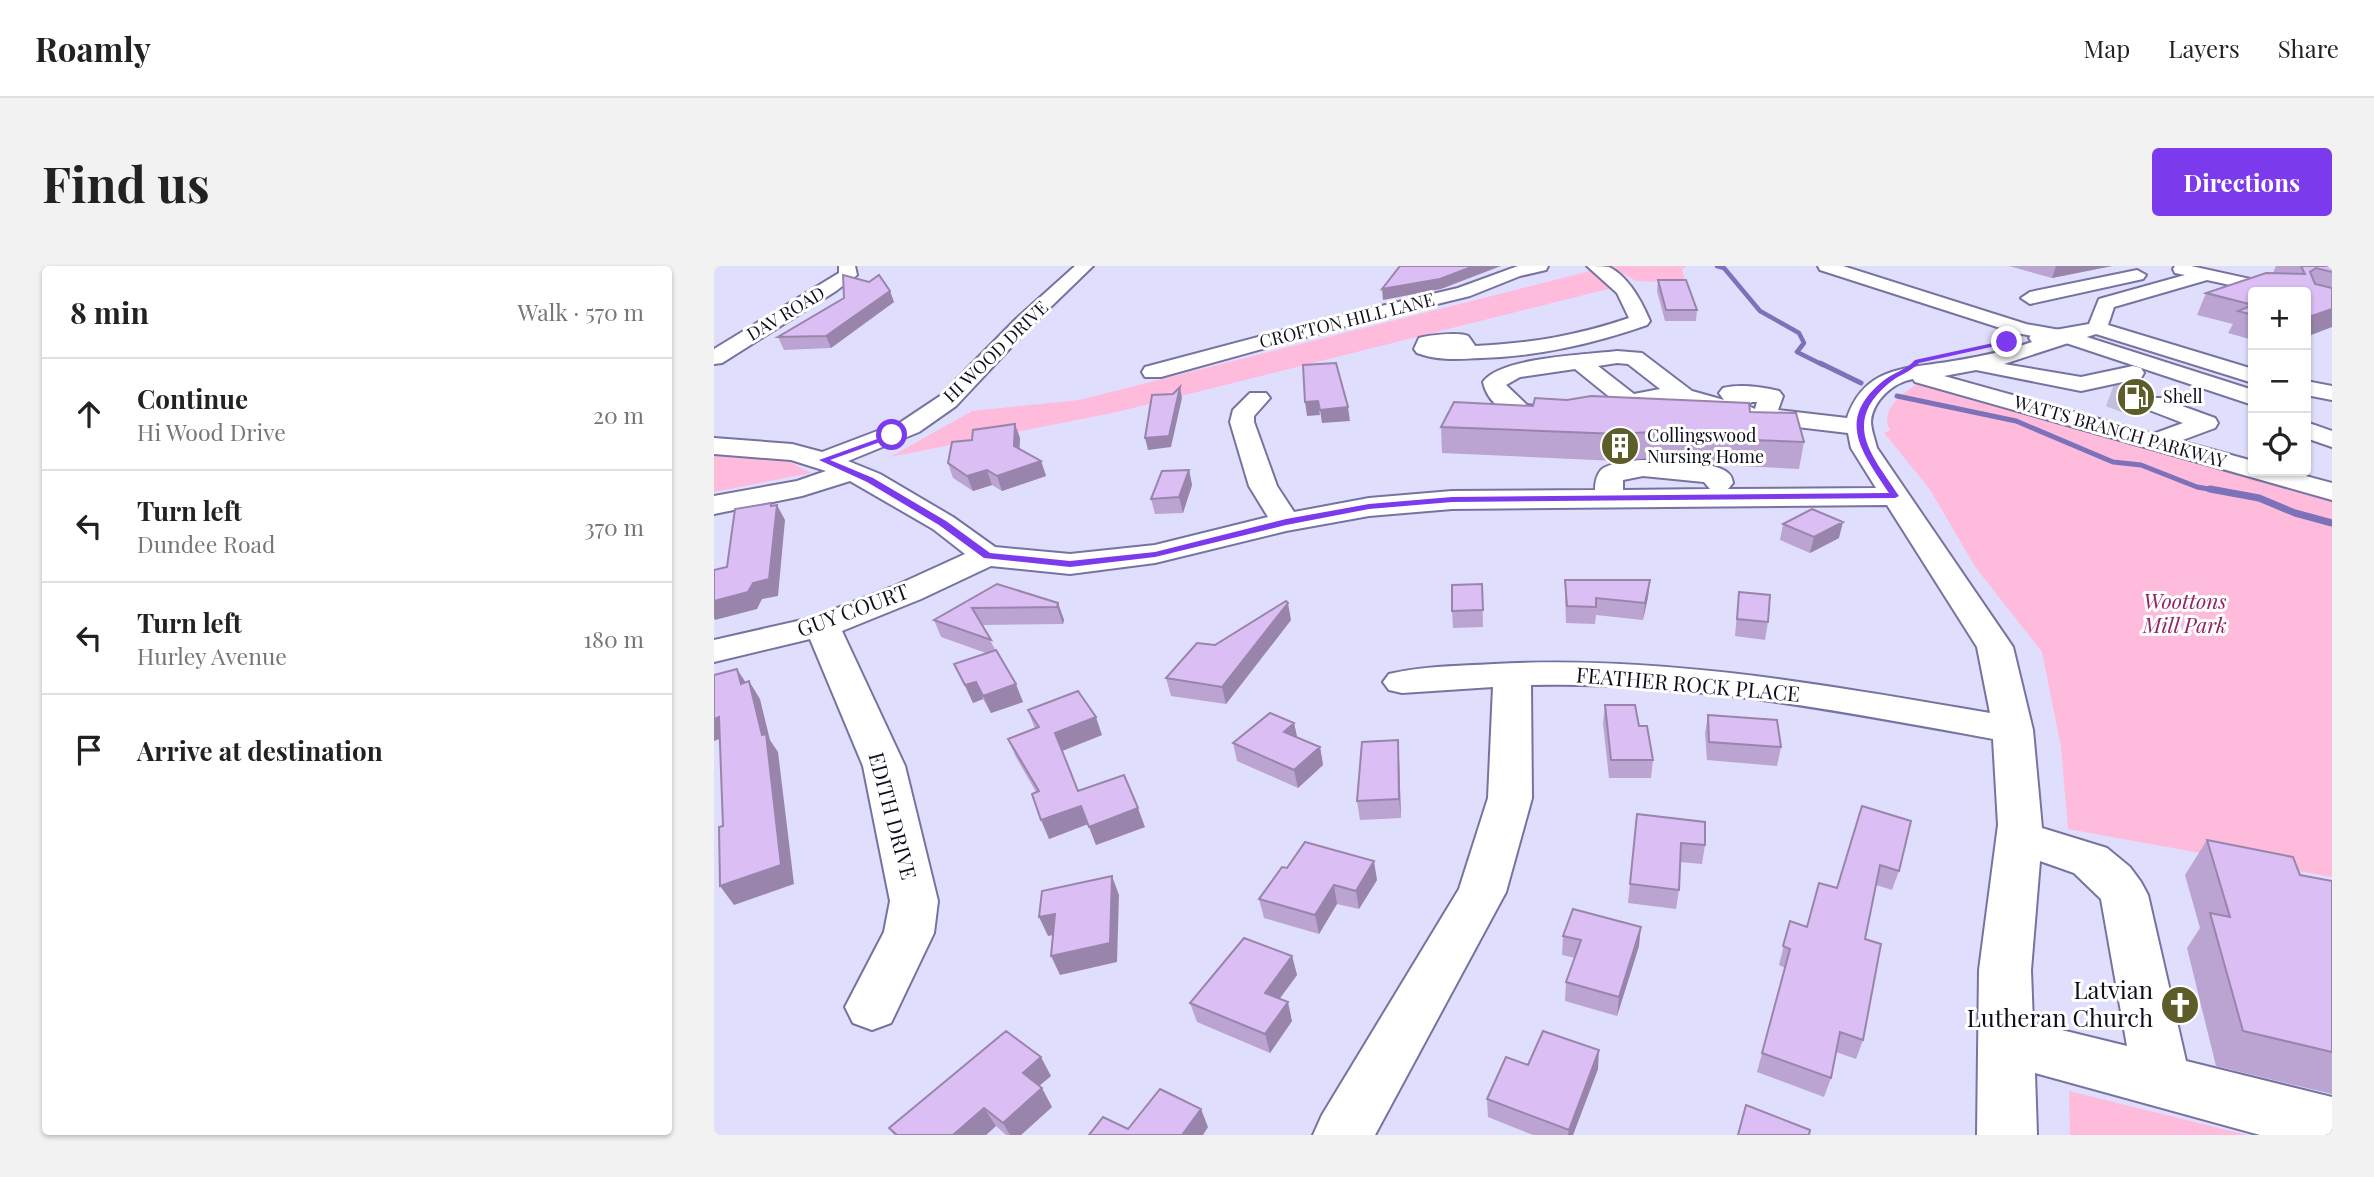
<!DOCTYPE html>
<meta charset="utf-8">
<style>
:root{--surface:#fff;--page:#f2f2f2;--text:#222;--muted:#767676;--line:#e0e0e0;--accent:#7c3aed}
body{margin:0;font-family:"Playfair Display",serif;background:var(--page);color:var(--text)}
.controls{position:absolute;right:21px;top:21px;display:grid;overflow:hidden;border-radius:7px;box-shadow:0 2px 5px #0004}
.controls button{width:63px;height:63px;display:grid;place-items:center;padding:0;border:0;border-bottom:2px solid var(--line);background:var(--surface);color:var(--text);font:35px sans-serif}
.stop{position:absolute;width:21px;height:21px;margin:-16px;border:5px solid #7c3aed;border-radius:50%;background:#fff}
.stop.end{background:#7c3aed;border-color:#fff;box-shadow:0 2px 7px #0008}
.list{margin:0;padding:0;list-style:none}
h2{display:flex;justify-content:space-between;align-items:center;height:91px;margin:0;padding:0 28px;font-size:30px}
h2 small{font-size:23px;font-weight:400;color:var(--muted)}
.list li{display:grid;grid-template-columns:46px 1fr auto;gap:21px;align-items:center;box-sizing:border-box;height:112px;padding:0 28px;border-top:2px solid var(--line)}
.list b{display:block;font-size:26px;white-space:nowrap}
.list p{margin:0;font-size:23px;white-space:nowrap;color:var(--muted)}
.list em{font-size:23px;font-style:normal;color:var(--muted)}
.icon{flex:none;width:38px;height:38px;fill:none;stroke:currentColor;stroke-width:2;stroke-linecap:round;stroke-linejoin:round}
.map{position:relative;flex:none;width:1618px;height:869px;overflow:hidden;border-radius:7px}
header{display:flex;align-items:center;gap:42px;box-sizing:border-box;height:98px;padding:0 35px;background:var(--surface);border-bottom:2px solid var(--line)}
header strong{font-size:33px}
nav{display:flex;gap:38px;margin-inline-start:auto;font-size:24px}
.intro{display:flex;align-items:center;justify-content:space-between;box-sizing:border-box;height:168px;padding:0 42px}
h1{margin:0;font-size:49px}
.button{padding:18px 32px;border-radius:7px;background:var(--accent);color:#fff;font-size:24px;font-weight:700}
main{display:flex;gap:42px;padding:0 42px}
aside{flex:1;background:var(--surface);border-radius:7px;box-shadow:0 2px 5px #0004}
.map>svg:first-child{display:block}
.green{fill:#febbdc}
.lines{fill:none;stroke-linecap:round;stroke-linejoin:round}
.stream-far2{stroke:#7b72b9;stroke-width:4.5}
.stream-far1{stroke:#7b72b9;stroke-width:5}
.stream{stroke:#7b72b9;stroke-width:7}
.minor-tunnel{stroke:#c1bfdc;stroke-width:24;stroke-dasharray:24 12;stroke-linecap:butt}
.minor-casing{stroke:#7773a0;stroke-width:4}
.major-casing{stroke:#7773a0;stroke-width:4}
.minor{fill:#fff;fill-rule:evenodd}
.major{fill:#fff;fill-rule:evenodd}
.wall{fill:#bba3d2}
.shaded-wall{fill:#9985ab}
.building{fill:#dabef4;stroke:#9985ab;stroke-width:2}
.route{fill:#7c3aed}
.labels{text-anchor:middle;stroke-width:6;stroke-linejoin:round;paint-order:stroke}
.far-street-label{font-size:18px;fill:#0f0d1e;stroke:#fff}
.far-poi-label{font-size:18px;fill:#0f0d1e;stroke:#fff;text-anchor:start}
.park-label{font-size:21px;font-style:italic;fill:#932166;stroke:#fff}
.street-label{font-size:21px;fill:#0f0d1e;stroke:#fff}
.near-poi-label{font-size:24px;fill:#0f0d1e;stroke:#fff;text-anchor:end}
</style>
<header>
<strong>Roamly</strong>
<nav><a>Map</a><a>Layers</a><a>Share</a></nav>
</header>
<div class="intro"><h1>Find us</h1><a class="button">Directions</a></div>
<main>
<aside>
<h2>8 min<small>Walk · 570 m</small></h2>
<ul class="list">
<li><svg class="icon" aria-label="ahead" viewBox="0 0 24 24"><path d="M12 20V5M6 11l6-6 6 6"/></svg><div><b>Continue</b><p>Hi Wood Drive</p></div><em>20 m</em></li>
<li><svg class="icon" aria-label="left" viewBox="0 0 24 24"><path d="M17 20v-9H6M10 6l-5 5 5 5"/></svg><div><b>Turn left</b><p>Dundee Road</p></div><em>370 m</em></li>
<li><svg class="icon" aria-label="left" viewBox="0 0 24 24"><path d="M17 20v-9H6M10 6l-5 5 5 5"/></svg><div><b>Turn left</b><p>Hurley Avenue</p></div><em>180 m</em></li>
<li><svg class="icon" aria-label="arrive" viewBox="0 0 24 24"><path d="M6 21V4h12l-3 4 3 4H6"/></svg><div><b>Arrive at destination</b></div></li>
</ul>
</aside>
<div class="map">
<svg width="1618" height="869" viewBox="0 0 1618 869">
<rect width="100%" height="100%" fill="#e0defd"/>
<path class="green" d="M895,0h77l-4,4 4,13 -50,-2z
M876,5l22,17 -495,124 -227,45 82,-46 107,-11z
M1209,115l409,121v375l-264,-48 -7,-82 -19,-95 -66,-84 -47,-80 -45,-55 6,-3c-12,-21 17,-41 33,-49z
M0,187l76,9 21,11 -97,19z
M1355,825l178,44h-177z"/>
<g class="lines">
<path class="stream-far2" d="M1003,0l7,2 36,43 39,22 5,10 -7,9 26,13"/>
<path class="stream-far1" d="M1106,97l41,20
M1183,130l119,25 97,41 28,3 56,22 23,4"/>
<path class="stream" d="M1496,223l49,9 36,15 37,10"/>
<path class="minor-tunnel" d="M1396,129l30,11"/>
<defs>
<path id="minor" d="M125,0h16l2,9 -21,16 -114,72 -8,1v-15l125,-76z
M361,0h18l-63,61 -74,79 -37,26 -71,29 32,13 73,43 42,30 75,7 85,-9 113,-28 -19,-31 -19,-64 3,-12 17,-17h16l4,5 -16,18v6l23,64 17,26 75,-14 83,-7 143,-1c0,-7 1,-14 6,-20 16,-16 112,-12 127,3 4,3 4,6 5,10l-5,6 148,-1 -25,-40 -3,-15 -84,-10 -9,-2 -2,-4 -8,2c-19,-4 -52,-15 -69,-16 -18,-1 -38,8 -54,4l-47,-38 -55,8 -14,8 21,20 44,5 3,5 -3,5c-32,8 -80,-2 -88,-38 17,-25 103,-27 134,-31l25,2 50,38 32,9 -5,-7 4,-5c17,-4 39,-1 56,3l4,5 -5,14 69,8c18,-53 61,-49 106,-57 27,-4 53,-10 79,-19l-3,-4 3,-4 57,-10 10,-25 86,-24 -10,-2 -2,-4 2,-3h16l100,22 3,4h-32l-55,-12 -93,27 -6,18 145,44v14l-157,-49 -92,30 77,13 52,-11 8,2 3,5 -3,5 -60,13 -105,-21 -32,6 209,58 30,-11 -39,-15 -4,-5 4,-5h16l55,20 3,5 -3,5 -35,13 73,20v10h34l45,12v17l-417,-118 -2,-3c-19,3 -40,21 -42,42 0,9 4,18 6,27l136,199 20,83 9,98 65,20 23,19 11,15 7,13 38,166 146,36v38h-72l-225,-62 2,62h-60l2,-165 19,-145 -5,-86c-153,-28 -306,-58 -462,-54l1,113 -26,94 -131,243h-62l9,-20 137,-226 29,-91 5,-111 -91,6 -13,-3 -6,-8 6,-8c33,-8 71,-8 105,-10 167,-9 332,21 496,49l-13,-66 -90,-142 -435,4 -83,7 -83,15 -131,32 -85,11 -79,-8 -70,33 -79,32 63,135 33,135 -4,32 -43,90 -19,7 -19,-7 -8,-16 39,-75 6,-31 -27,-135 -53,-127 -96,23v-22l97,-22 86,-33 68,-31 -32,-25 -83,-48 -48,15 -88,18v-18l83,-15 29,-10 -35,-11 -77,-6v-16l78,6 30,8 79,-30 39,-26 76,-77zM903,97l11,1 32,25 -26,5 -36,-28zM1038,136h5l-2,7 -9,-4zM929,210l61,6 6,7 -87,1v-10zM1326,595l34,12 27,26 26,147 -94,-23 -2,-53z
M804,0h30l-2,4 -26,6 -50,20 -136,33 -173,48h-16l-3,-5 3,-5 177,-47 136,-32z
M873,0c6,0 16,0 22,1 20,10 33,35 41,54l-3,4c-55,19 -107,31 -166,33 -22,1 -42,3 -64,-5l-3,-4 5,-11c9,-3 41,-6 49,-2 1,1 6,8 7,10 57,-3 101,-10 154,-28l-12,-25z
M1423,4l9,5 -3,4 -113,25 -9,-6 9,-6z
M1592,115l26,5v14l-26,-5z"/>
<path id="major" d="M1104,0h25l183,58 45,8 182,58v15l-193,-64 -44,-8 -196,-63z
M1592,156l26,9v16l-26,-9z"/>
</defs>
<use href="#minor" class="minor-casing"/>
<use href="#major" class="major-casing"/>
<use href="#minor" class="minor"/>
<use href="#major" class="major"/>
</g>
<path class="wall" d="M1295,0h103l-60,12z
M1562,0h56v61l-79,-35v48l-25,-7 5,-9 -36,-9 9,-22 67,-20z
M944,14l39,30 -1,11h-31l-8,-30z
M176,25l4,11 -63,46 -47,2 -6,-13z
M819,140l217,6 54,30 -5,27 -79,-4 -55,-8 -49,4 -174,-8 -1,-26z
M306,172l-1,11 22,12 5,15 -44,15 -10,-6 -19,6 -20,-13 -5,-15z
M475,204l3,15 -9,28 -28,1 -4,-15z
M1069,258l56,14 -29,15 -30,-13z
M851,314h85l-2,17 -5,23 -47,-5 -1,9 -29,-1 -1,-27z
M283,318l61,19 6,17 -1,4 -81,1 41,77 -32,11 -8,-14 -10,4 -19,-39 32,-11 -45,-16 -7,-17z
M768,318l1,43 -30,1 -1,-17z
M1025,326l29,30 -3,18 -30,-4z
M577,354l-65,84 -55,-8 -5,-18 49,-33z
M891,439l34,21 14,34 -2,18h-42l-6,-55z
M314,444l74,25 -40,16 16,40 67,36 -49,18 -8,-21 -39,15 -13,-47 -20,-35 -8,-18 27,-10z
M994,449l73,32 -4,19 -70,-6 -2,-27z
M580,457l3,14 23,10 3,18 -25,23 -61,-27 -4,-18z
M684,474l1,18 2,60 -41,2 -3,-19z
M1148,540l37,65 -7,19 -16,-5 -11,54 -2,101 -7,19 -20,-7 -5,26 -7,19 -67,-25 28,-104 -6,-3 11,-44 17,6 30,-39z
M923,548l68,31 -3,19 -22,-2 -1,28 -3,19 -48,-6z
M1493,574l93,35 32,6v213l-116,-28 -29,-118 13,-20 -15,-53z
M573,602l90,12 -18,29 -22,-5 -18,30 -55,-16 -5,-19z
M849,670l76,10 -22,70 -52,-15 1,-19 9,-24 -13,-3z
M578,690l5,19 -18,24 13,22 -22,32 -73,-31 -7,-19z
M884,803l-25,66h-40l-45,-18 -1,-18z
M337,810l-12,10 13,21 -31,28h-15l-10,-9 -10,9h-92l-5,-7z"/>
<path class="shaded-wall" d="M760,0h27l-60,23 -58,11 -1,-11z
M1342,0h56l-60,12z
M176,25l4,11 -63,46 -5,-12z
M1618,43v18l-26,10v-19z
M466,121l2,11 -11,49 -23,3 -3,-12z
M604,135l2,14 -13,1 -2,-14z
M634,141l2,14 -28,2 -2,-13z
M301,158l5,14 -1,22 -5,-14z
M327,195l5,15 -44,15 -5,-15z
M273,204l5,15 -19,6 -6,-15z
M475,204l3,15 -9,28 -4,-16z
M57,237l5,9 1,-7 8,15 -7,76 -16,3 -5,10 -42,11 -1,-2v-17l57,-95z
M1129,256l-4,16 -29,15 4,-16z
M936,314l-2,17 -5,23 2,-17z
M344,337l6,17 -1,4 -6,-17z
M574,337l3,17 -65,84 -4,-17z
M23,403l11,17 -7,-2z
M35,415l11,18 10,41 8,12 16,132 -60,21 -14,-19 42,-151z
M262,416l7,17 -10,4 -8,-18z
M302,418l7,18 -32,11 -8,-17z
M5,451l11,18 -16,6v-22z
M382,451l6,18 -40,16 -7,-18z
M580,457l4,18 -14,-9z
M684,474l1,18 2,60 -2,-19z
M606,481l3,18 -25,23 -4,-18z
M367,540l7,18 -39,15 -8,-19z
M424,542l7,19 -49,18 -7,-18z
M660,595l3,19 -18,29 -3,-18z
M398,610l7,19 -2,67 -57,13 -9,-19z
M620,619l3,19 -18,30 -4,-19z
M341,648l9,19 -16,3 -9,-19z
M927,661l-2,19 -22,70 2,-19z
M578,690l5,19 -27,37 -5,-19z
M574,736l4,19 -22,32 -5,-19z
M885,784l-1,19 -25,66h-5l1,-5z
M327,791l10,19 -18,15 -10,-18z
M328,822l10,19 -31,28h-11l-7,-12z
M270,842l12,18 -10,9h-33z
M487,843l7,18 -5,8h-21z"/>
<path class="building" d="M686,0h74l-34,13 -58,10z
M1587,0h31v6l-16,-4 -6,4 5,12 17,4v21l-26,9v-26h-53v13l-47,-12 60,-20 39,1z
M129,9l26,7 10,-7 11,16 -64,45 -48,1 66,-39z
M944,14h28l11,30h-31z
M1539,39v10l-15,-4z
M622,97l12,44 -28,3 -2,-9 -13,1 -2,-37z
M466,121l-11,49 -24,2 7,-43 21,-1z
M877,130l158,7 1,9 46,1 8,29 -81,-3 -55,-8 -50,3 -177,-7 13,-25 79,4 2,-8 32,2z
M301,158l-1,22 27,15 -44,15 -10,-6 -20,6 -19,-13 4,-21 20,-2 1,-10z
M475,204l-10,27 -28,2 11,-28z
M57,237v3l6,-1 -8,74 -16,4 -5,9 -34,9v-31l13,-3 8,-58z
M1098,243l31,13 -29,15 -31,-13z
M851,314h85l-5,23 -49,-5v9l-29,-1z
M283,318l61,19 -1,4 -85,1 19,32 -57,-20z
M768,318l1,26 -31,1v-26z
M1025,326l31,3 -2,27 -31,-3z
M572,335l2,2 -66,84 -56,-9 31,-35 18,2z
M282,384l20,34 -33,12 -7,-14 -11,3 -11,-21z
M23,403l4,15 8,-3 13,54 4,-1 15,131 -61,21 -1,-59 4,-1 -4,-109 -5,2v-44z
M364,425l18,26 -41,16 23,58 46,-16 14,33 -49,19 -8,-21 -40,14 -9,-26 7,-3 -31,-52 31,-12 -11,-17z
M891,439h30l4,21h8l6,34h-42z
M556,447l24,10 -10,9 36,15 -26,23 -61,-27z
M994,449l69,5 4,27 -72,-5z
M684,474l1,59 -42,2 5,-59z
M1148,540l49,15 -12,50 -19,-6 -15,74 16,5 -18,96 -23,-8 -9,46 -69,-25 28,-104 -7,-3 7,-25 17,6 12,-44 18,5z
M923,548l68,8v23l-24,-2 -2,47 -49,-6z
M1493,574l86,17 7,18 32,6v171l-89,-21 -33,-118 20,4z
M591,576l69,19 -18,30 -22,-6 -19,30 -56,-16 23,-32 5,1z
M398,610l-2,67 -59,13 4,-42 -16,3 3,-26z
M859,643l68,18 -22,70 -53,-15 15,-42 -18,-4z
M530,672l48,18 -27,37 23,9 -23,32 -75,-31z
M292,765l35,26 -18,16 19,15 -39,35 -19,-15 -31,27h-56l-8,-7z
M829,765l56,19 -30,80 -82,-31 19,-42 22,8z
M446,823l41,20 -19,26h-93l14,-18 25,12z
M1032,839l64,25 -1,5h-71z"/>
<path class="route" d="M1293,74l2,3 -90,20c-10,10 -21,12 -31,21 -47,40 -15,72 11,112l-4,2 -443,4 -83,7 -83,16 -131,32 -85,10 -86,-9 -45,-33 -72,-43 -48,-22 75,-27v4l-64,23 43,18 73,43 44,32 80,8 85,-9 131,-33 83,-15 83,-7 437,-4c-27,-41 -54,-73 -6,-112 11,-9 22,-10 32,-21z"/>
<defs>
<symbol id="fuel-disc" viewBox="-11 -11 22 22"><circle r="9.5" fill="#5d5d2a" stroke="#fff"/><path d="M-5.5-6h7V0h2V4h1.3V-2.5L3-4.5l.8-.8L6-3V5H2.5V1h-1V6h-7ZM-4.2-4.7v3.2H.2V-4.7Z" fill="#fff"/></symbol>
<symbol id="building-disc" viewBox="-11 -11 22 22"><circle r="9.5" fill="#5d5d2a" stroke="#fff"/><path d="M-4-6H4V6H1V3H-1V6H-4ZM-2.5-4.3h1.7v1.8h-1.7ZM.8-4.3h1.7v1.8H.8ZM-2.5-1h1.7V.8h-1.7ZM.8-1h1.7V.8H.8Z" fill="#fff"/></symbol>
<symbol id="church-disc" viewBox="-11 -11 22 22"><circle r="9.5" fill="#5d5d2a" stroke="#fff"/><path d="M-1.2-6h2.4v3.5h3.3v2.4h-3.3V6h-2.4V-.1h-3.3v-2.4h3.3Z" fill="#fff"/></symbol>
</defs>
<g fill-rule="evenodd">
<use href="#fuel-disc" x="1400" y="109" width="44" height="44"/>
<use href="#building-disc" x="884" y="158" width="44" height="44"/>
<use href="#church-disc" x="1444" y="717" width="44" height="44"/>
</g>
<g class="labels">
<g class="far-street-label">
<text transform="translate(72 48) rotate(-31)" y="6">DAV ROAD</text>
<text transform="translate(633 55) rotate(-14)" y="6">CROFTON HILL LANE</text>
<text transform="translate(282 86) rotate(-44)" y="6">HI WOOD DRIVE</text>
<text transform="translate(1406 166) rotate(16)" y="6">WATTS BRANCH PARKWAY</text>
</g>
<g class="far-poi-label">
<text x="1449" y="137">Shell</text>
<text x="933" y="176">Collingswood<tspan x="933" dy="21">Nursing Home</tspan></text>
</g>
<g class="park-label">
<text x="1471" y="343">Woottons<tspan x="1471" dy="24">Mill Park</tspan></text>
</g>
<g class="street-label">
<text transform="translate(139 345) rotate(-20)" y="7">GUY COURT</text>
<text transform="translate(974 419) rotate(5)" y="7">FEATHER ROCK PLACE</text>
<text transform="translate(178 550) rotate(75)" y="7">EDITH DRIVE</text>
</g>
<g class="near-poi-label">
<text x="1439" y="733">Latvian<tspan x="1439" dy="28">Lutheran Church</tspan></text>
</g>
</g>
</svg>
<div class="controls">
<button>+</button>
<button>−</button>
<button><svg class="icon" aria-label="locate" viewBox="0 0 24 24"><circle cx="12" cy="12" r="6"/><path d="M12 2v4M12 18v4M2 12h4M18 12h4"/></svg></button>
</div>
<div class="stop" style="left:178px;top:169px"></div>
<div class="stop end" style="left:1293px;top:76px"></div>
</div>
</main>
